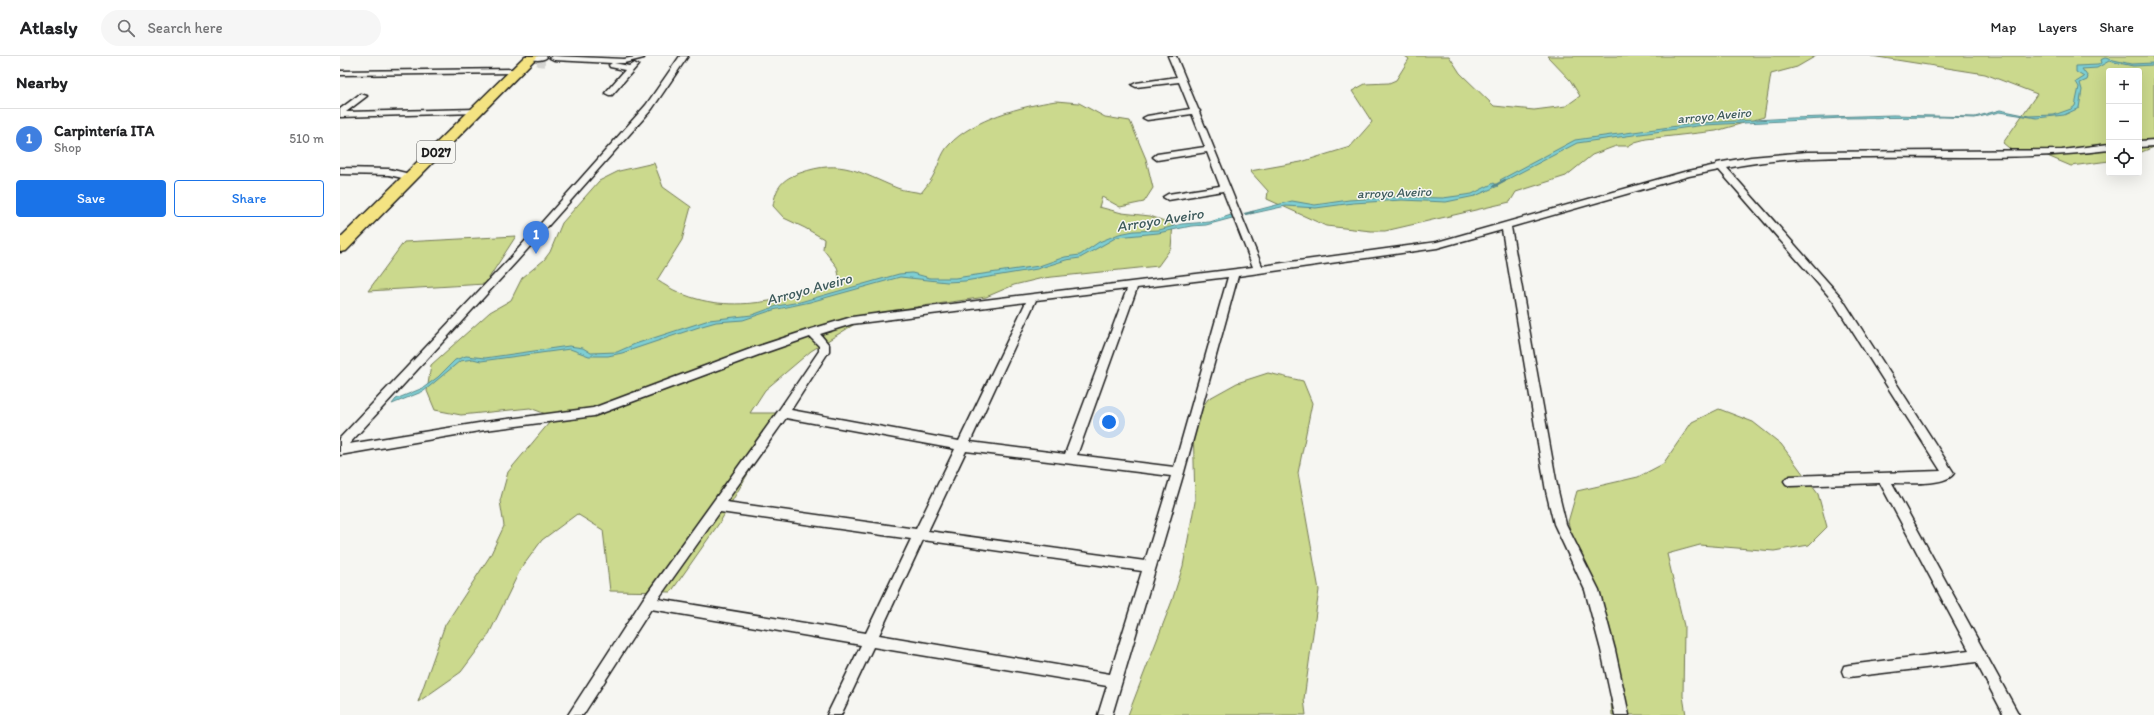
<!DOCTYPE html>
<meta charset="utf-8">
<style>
:root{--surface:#fff;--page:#f6f6f6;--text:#202124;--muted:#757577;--line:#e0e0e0;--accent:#1a73e8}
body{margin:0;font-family:Itim,sans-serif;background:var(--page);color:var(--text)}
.controls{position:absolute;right:12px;top:12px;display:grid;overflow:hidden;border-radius:4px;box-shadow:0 4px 16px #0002}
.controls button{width:36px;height:36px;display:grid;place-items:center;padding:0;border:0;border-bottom:1px solid var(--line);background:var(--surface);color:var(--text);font:20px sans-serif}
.you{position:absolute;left:769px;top:366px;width:14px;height:14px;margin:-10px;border:3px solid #fff;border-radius:50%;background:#1a73e8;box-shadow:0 0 0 6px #1a73e833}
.badge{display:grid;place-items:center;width:26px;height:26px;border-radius:50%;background:var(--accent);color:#fff;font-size:13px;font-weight:700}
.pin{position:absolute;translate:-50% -33px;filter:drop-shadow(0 1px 2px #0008)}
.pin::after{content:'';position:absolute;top:21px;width:14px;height:12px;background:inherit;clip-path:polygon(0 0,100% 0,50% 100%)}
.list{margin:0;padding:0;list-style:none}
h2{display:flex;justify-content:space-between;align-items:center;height:52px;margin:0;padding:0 16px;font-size:17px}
h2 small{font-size:13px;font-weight:400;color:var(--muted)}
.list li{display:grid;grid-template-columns:26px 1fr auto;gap:12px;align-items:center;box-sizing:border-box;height:60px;padding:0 16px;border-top:1px solid var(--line)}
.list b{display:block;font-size:15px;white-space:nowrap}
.list p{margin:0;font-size:13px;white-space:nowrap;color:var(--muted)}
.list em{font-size:13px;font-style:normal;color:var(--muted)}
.actions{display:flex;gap:8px;padding:12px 16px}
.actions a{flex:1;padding:9px 0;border:1px solid var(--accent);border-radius:4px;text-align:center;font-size:14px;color:var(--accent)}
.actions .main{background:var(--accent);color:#fff}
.icon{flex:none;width:22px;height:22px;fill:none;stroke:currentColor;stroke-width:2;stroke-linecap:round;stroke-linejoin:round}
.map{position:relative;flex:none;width:1814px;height:659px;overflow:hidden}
header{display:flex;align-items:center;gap:24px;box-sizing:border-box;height:56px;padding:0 20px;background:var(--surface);border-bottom:1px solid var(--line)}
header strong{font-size:19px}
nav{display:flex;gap:22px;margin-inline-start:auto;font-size:14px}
.search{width:280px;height:36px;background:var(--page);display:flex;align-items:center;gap:10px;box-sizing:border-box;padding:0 14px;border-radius:22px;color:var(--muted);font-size:15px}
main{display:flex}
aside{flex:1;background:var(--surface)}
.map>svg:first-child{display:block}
.green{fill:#cbd98d;stroke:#747a54}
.water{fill:#7ecfd4;stroke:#57878a}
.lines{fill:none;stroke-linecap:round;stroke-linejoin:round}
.stream{stroke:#57878a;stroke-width:2.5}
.minor-tunnel{stroke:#d5d5d2;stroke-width:8;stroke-dasharray:8 4;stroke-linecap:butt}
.minor-casing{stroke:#1c1c1c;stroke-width:3}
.primary-casing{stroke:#1c1c1c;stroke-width:3}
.minor{fill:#f6f6f2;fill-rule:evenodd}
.primary{fill:#f4e382;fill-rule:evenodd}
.labels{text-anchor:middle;stroke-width:3;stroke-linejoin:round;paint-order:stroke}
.far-water-label{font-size:13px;font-style:italic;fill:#3e5b5c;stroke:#f6f6f2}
.shield{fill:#f6f6f2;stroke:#5d5d5c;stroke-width:1}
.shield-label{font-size:13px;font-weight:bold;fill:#1c1c1c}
.water-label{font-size:15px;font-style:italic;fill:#3e5b5c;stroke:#f6f6f2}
</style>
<header>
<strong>Atlasly</strong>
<div class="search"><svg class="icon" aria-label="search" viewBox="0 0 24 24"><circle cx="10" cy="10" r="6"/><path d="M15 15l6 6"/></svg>Search here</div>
<nav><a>Map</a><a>Layers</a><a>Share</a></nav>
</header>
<main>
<aside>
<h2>Nearby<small></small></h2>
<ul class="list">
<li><span class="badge" style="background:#3f7fe0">1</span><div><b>Carpintería ITA</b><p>Shop</p></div><em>510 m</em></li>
</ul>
<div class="actions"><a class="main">Save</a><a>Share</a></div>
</aside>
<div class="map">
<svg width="1814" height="659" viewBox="0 0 1814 659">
<rect width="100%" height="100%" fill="#f6f6f2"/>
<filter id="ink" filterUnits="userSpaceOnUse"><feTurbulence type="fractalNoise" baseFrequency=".025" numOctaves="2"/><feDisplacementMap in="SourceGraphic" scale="8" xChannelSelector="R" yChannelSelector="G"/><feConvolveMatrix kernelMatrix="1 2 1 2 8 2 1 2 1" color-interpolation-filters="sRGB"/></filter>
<g filter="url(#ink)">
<path class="green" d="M1065,0h44l11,17 34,33 40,4 32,-4 14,-10 -10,-16 -23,-24h269l-19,11 -26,7 -7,43 -48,14 -70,8 -11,3 -7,4h-12l-24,9 -26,21 -50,16 -6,10 -125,29h-14l-45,-5 -59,-27 1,-8 -18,-20 51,-9 49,-15 22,-25 -20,-31 13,-7 24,-1 7,-3 13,-21z
M1531,0h283v91l-15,6v-82h-30v90l-38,5 -33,-14 -23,1 -12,-10 34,-49 -52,-20z
M716,45l23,2 26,14 25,4 16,38 7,29 -9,14 -24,5 -18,-10 -3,10 23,6 28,3 23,8 -2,24 -13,18 -115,12 -29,7 -28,12 -84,12 -29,11 -15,2 -47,29 -46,39 -15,23h33l-63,109 -49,70 -61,-1 -7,-61 -26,-16 -35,26 -22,30 -32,66 -27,36 -43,30 27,-77 45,-69 14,-30 -4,-25 8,-29 46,-55 -24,-9 -69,7 -26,-5 -8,-19 4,-26 59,-53 21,-12 11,-22 22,-18 6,-8 12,-29 37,-42 20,-10 35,-8 9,24 28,20 -9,33 -25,40c59,41 120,20 184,5l-4,-18 -14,-18 1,-10 -19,-11 -21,-10 -11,-12c3,-19 9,-27 27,-33 42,-15 60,0 97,15 7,3 16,3 24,5 4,-5 8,-10 11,-15 6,-10 9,-25 17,-33 24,-26 73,-39 107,-44z
M176,180l-31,48 -117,7 36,-49z
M928,317l35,8 9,22 -14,70 21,117 -15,109 2,16h-178l44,-114 11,-35 12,-64 -2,-81 15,-22 29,-16z
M1379,353l34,13 28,22 37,50 9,33 -18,18 -35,6 -74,-6 -33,9 17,72 -1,70 3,19h-74l-7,-88 -28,-72 -9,-33 9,-31 61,-14 25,-13 29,-42z"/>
<path class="water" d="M1765,2l26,6 23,-1v2l-21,1 -24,-5 -12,7 -15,1 6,8 -1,3 -7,3 2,7 -3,18 -15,7 -27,3 -38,-6 -24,6 -32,-1 -100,1 -139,7 -127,18 -75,39 -2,-2 75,-40 124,-17 93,-5 101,-3 82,2 25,-7 29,6 25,-1 17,-6 4,-3 4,-19 -3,-5 8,-5 -8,-5v-6l22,-1 3,-2 -1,-3z
M1154,127l4,3 -23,10 -29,6 -44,-2 -49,3 -37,5 -30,-2 -36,8v-2l42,-11 23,4 34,-5 47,-3 47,1 29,-4z
M891,159l5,2 -30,8 -15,1 -33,7 -41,4 -37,21 -14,2 -29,9 -72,12 -18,1 -47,-5 -90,25 -37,8 -30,10 -27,2 -14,4 -80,27 -14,3h-19l-19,-7 -89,12 -8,-2 -13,2 -36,30 -32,13 4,-5 27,-11 15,-11 17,-17 11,-4 19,2 84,-12 14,2 8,5 26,-1 18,-8 74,-24 43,-5 25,-9 23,-4 99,-28 13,-1 18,5h25l84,-12 26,-9 15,-2 19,-13 20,-8 15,-3 25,-1 23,-6 28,-2z"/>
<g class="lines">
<path class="stream" d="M1154,130l11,-6
M905,158l8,-2"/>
<path class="minor-tunnel" d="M197,6l11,1"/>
<defs>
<path id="minor" d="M189,0h17l1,1c-4,4 -13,3 -18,2z
M213,0l71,3 17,-3 3,2 -20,5h-10l15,3 5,-3 4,2 -26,30h-3l-4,-2 20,-23 -15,-3 -1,-2 3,-2 -58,-3 -4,-2z
M340,0h8l-36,53 -135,152 -168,183 136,-22 108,-14 160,-60 55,-18 44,-13 52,-7 349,-43 -30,-76 -55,9 -5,-3 5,-3 52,-8 -13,-34 -50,8 -4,-3 4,-3 48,-7 -13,-33 -45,6 -4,-2 4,-2 43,-7 -11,-27 -43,5 -4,-2 4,-2 41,-6 -9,-21h8l22,53 2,2 -1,1 63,154 175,-24 247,-70 32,-7 1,-2 34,-6 56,-5 255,-2 47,-6v6c-79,10 -160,6 -240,7 -47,0 -95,1 -142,11l114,129 111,173 2,3c-7,13 -48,10 -62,10l127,232h-15l-28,-53 -127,15 -5,-1 -2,-5 2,-5 5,-1 120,-15 -89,-167 -90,3 -4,-2 -2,-3 2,-3 4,-2 151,-5 -108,-170 -114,-131 -30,6 -178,51 47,264 8,33 33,66 16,60 14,65h-14l-14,-65 -16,-60 -31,-66 -8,-33 -44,-261 -65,18 -199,28 -54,196 -72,243h-14l9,-29 -234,-39 -32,68h-14l34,-70 -210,-36 -68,106h-15l75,-116 136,-189 40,-59v-5l-9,-9 -49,17 -167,62 -109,14 -145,25v-17l171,-181 135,-152zM888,221l-54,190 -97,-12 60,-167zM787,233l-62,165 -95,-12 66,-142zM686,246l-67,139 -168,-31 38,-59v-6l-9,-11 32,-10zM446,362l169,31 -39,80 -190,-27zM626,395l205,25 -26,85 -217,-30zM380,456l191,27 -45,94 -208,-34zM583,484l219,31 -32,103 -231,-39z
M178,13h3v4l-181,2v-4z
M20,38l7,2 -21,16 130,-3 4,2 -4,2 -136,4v-8z
M1814,84v6l-15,1v-6z
M0,112l49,1 25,6 1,2 -4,3 -22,-5 -49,-1z"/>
<path id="primary" d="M185,0h13l-192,195 -6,1v-14z"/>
</defs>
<use href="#minor" class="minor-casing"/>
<use href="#primary" class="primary-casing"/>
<use href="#minor" class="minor"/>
<use href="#primary" class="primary"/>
</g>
</g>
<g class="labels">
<g class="far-water-label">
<text transform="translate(1374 59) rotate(-5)" y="5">arroyo Aveiro</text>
<text transform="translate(1054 136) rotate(-2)" y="5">arroyo Aveiro</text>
</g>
<rect class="shield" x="77" y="85" width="38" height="22" rx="3"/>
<g class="shield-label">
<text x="96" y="101">D027</text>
</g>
<g class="water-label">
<text transform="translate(820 164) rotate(-9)" y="5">Arroyo Aveiro</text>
<text transform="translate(469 233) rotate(-15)" y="5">Arroyo Aveiro</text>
</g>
</g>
</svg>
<div class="controls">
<button>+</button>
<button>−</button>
<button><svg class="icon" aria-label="locate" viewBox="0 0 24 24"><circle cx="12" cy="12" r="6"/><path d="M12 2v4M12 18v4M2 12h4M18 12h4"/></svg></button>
</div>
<div class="you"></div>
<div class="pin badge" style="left:196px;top:198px;background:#3f7fe0">1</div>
</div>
</main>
